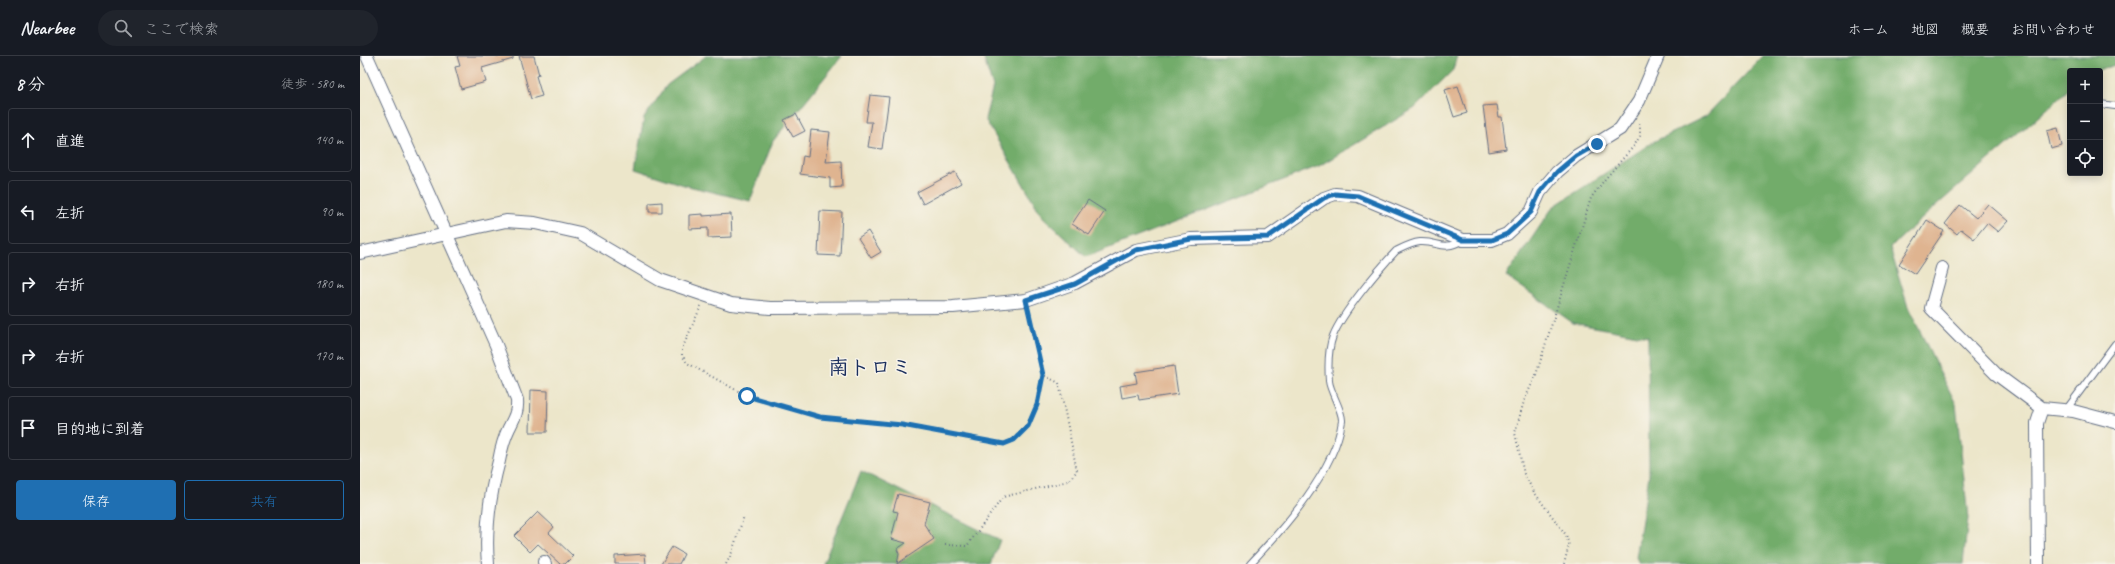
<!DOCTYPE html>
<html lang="ja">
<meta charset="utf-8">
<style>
:root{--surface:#171b24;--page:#20242c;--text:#f1f3f6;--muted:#9ea1a6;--line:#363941;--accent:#1f6fb2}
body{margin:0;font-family:Caveat,"Klee One",sans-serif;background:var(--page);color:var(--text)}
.controls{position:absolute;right:12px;top:12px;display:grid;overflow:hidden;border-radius:4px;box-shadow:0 2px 10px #0003}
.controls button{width:36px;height:36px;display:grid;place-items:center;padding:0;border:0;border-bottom:1px solid var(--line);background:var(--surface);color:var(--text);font:20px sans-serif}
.stop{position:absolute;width:12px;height:12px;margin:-9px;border:3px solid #1f6fb2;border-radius:50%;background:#fff}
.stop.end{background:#1f6fb2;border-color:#fff;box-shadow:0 1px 4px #0008}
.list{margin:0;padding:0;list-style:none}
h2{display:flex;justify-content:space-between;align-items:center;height:52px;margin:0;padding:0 16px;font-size:17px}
h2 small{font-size:13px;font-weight:400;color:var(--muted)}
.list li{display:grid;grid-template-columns:26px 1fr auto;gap:12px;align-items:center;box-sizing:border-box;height:64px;margin:0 8px 8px;padding:0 8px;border:1px solid var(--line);border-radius:4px}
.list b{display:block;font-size:15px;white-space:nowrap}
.list em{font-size:13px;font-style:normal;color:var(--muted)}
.actions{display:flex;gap:8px;padding:12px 16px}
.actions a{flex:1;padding:9px 0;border:1px solid var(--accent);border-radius:4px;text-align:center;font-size:14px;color:var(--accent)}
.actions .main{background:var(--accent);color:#fff}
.icon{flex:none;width:22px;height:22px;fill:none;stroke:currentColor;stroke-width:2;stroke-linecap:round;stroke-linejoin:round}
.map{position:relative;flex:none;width:1755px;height:508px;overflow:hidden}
header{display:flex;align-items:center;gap:24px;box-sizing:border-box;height:56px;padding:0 20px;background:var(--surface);border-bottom:1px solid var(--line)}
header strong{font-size:19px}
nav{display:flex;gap:22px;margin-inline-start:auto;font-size:14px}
.search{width:280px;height:36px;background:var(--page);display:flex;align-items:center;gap:10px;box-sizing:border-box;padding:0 14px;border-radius:22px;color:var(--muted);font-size:15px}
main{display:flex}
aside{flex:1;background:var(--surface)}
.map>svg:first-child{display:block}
.forest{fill:#72ac6b;stroke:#466e64}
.building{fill:#dfb490}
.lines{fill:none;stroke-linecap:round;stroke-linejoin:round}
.lane-casing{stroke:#646f84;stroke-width:8}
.street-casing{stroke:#646f84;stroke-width:14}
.path{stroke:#646f84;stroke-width:2;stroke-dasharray:1 3;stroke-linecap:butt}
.lane{stroke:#fff;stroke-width:6}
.street{stroke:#fff;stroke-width:12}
.route{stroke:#1f6fb2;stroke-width:5}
.labels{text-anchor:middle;stroke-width:3;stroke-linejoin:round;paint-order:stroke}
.quarter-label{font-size:21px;font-weight:bold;fill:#1b2f5e;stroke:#f7f3e8}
</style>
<header>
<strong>Nearbee</strong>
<div class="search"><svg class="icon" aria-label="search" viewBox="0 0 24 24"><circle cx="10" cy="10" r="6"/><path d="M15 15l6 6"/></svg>ここで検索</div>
<nav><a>ホーム</a><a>地図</a><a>概要</a><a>お問い合わせ</a></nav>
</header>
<main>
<aside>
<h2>8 分<small>徒歩 · 580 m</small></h2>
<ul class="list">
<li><svg class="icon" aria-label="ahead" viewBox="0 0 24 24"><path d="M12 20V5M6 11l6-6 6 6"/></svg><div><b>直進</b></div><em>140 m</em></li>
<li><svg class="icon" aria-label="left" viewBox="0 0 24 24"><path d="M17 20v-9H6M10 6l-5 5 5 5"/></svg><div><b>左折</b></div><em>90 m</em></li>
<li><svg class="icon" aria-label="right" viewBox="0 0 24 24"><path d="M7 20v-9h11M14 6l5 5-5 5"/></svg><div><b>右折</b></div><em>180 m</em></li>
<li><svg class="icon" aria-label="right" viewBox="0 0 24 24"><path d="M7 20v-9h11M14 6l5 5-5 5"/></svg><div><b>右折</b></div><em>170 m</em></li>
<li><svg class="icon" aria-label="arrive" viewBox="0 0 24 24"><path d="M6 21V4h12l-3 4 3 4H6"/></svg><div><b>目的地に到着</b></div></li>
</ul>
<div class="actions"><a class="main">保存</a><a>共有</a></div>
</aside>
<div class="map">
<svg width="1755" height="508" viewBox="0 0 1755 508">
<rect width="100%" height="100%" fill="#f7f3e8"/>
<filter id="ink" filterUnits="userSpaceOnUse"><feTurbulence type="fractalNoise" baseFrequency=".025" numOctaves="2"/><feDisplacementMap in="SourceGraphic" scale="8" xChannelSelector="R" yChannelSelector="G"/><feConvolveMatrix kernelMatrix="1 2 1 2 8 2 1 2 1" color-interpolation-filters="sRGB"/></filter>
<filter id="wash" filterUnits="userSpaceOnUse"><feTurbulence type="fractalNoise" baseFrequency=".012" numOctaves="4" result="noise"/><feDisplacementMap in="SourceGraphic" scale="16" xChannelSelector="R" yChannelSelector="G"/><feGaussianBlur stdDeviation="0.9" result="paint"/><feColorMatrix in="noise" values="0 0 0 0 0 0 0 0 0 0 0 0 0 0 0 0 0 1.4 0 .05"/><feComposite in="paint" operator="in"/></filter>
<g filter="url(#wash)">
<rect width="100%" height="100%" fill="#ece6ca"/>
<path class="forest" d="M346,0h136l-69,85 -23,60 -66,-16 -49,-16 9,-51 23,-33z
M623,0h474l-4,14 -38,38 -96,58 -233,91 -44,-41 -57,-97 8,-32z
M1403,0h352v9l-20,6h-25v17c-59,55 -122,105 -180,160l18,59 48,97 12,114 -5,46h-324l-3,-6 13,-83 -1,-138 -75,-14 -67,-47 47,-69 100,-65 53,-26z
M501,415l139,69 -9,24h-168z"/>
<g id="blocks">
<path class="building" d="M97,0h56v3l-31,9 4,14 -25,7 -6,-22 5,-1z
M159,0h15l5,19 -3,1 6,20 -11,3z
M1098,30l9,27 -13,4 -9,-27z
M510,39l19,2 -7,52 -14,-2 4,-25h-6z
M1137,49l2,12h3l4,32 -17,3 -6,-46z
M436,58l9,17 -12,6 -9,-17z
M1698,72l4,18 -11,3 -4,-18z
M451,74l19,2 -4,30 15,-1 1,26 -12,1v-10l-30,-4 3,-18 5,1z
M595,116l6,11 -38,21 -6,-12z
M728,144l17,11 -16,24 -17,-11z
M302,146v10h-13v-9z
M1628,148l20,17 -10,11 -11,-9 -13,16 -13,-10 -4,5 -12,-10 15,-19 16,13z
M460,155l22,1 -2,44 -22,-1z
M343,158v2l28,-2 1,23 -24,1v-10l-19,1v-14z
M1567,164l17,11 -29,43 -16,-10z
M508,175l13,21 -10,6 -13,-20z
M814,310l4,28 -39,6 -1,-5 -16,3 -2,-12 17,-3 -2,-11z
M171,334l17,1 -1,41h-17z
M538,438l32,8 -6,22 10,15 -37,25 2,-10 -2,-5 9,-6 -15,-4 7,-27 -5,-1z
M178,456l16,15 -5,6 24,23 -8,8h-5l-22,-20 -8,8 -16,-16z
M312,491l12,7 -5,10h-18z
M285,498l1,10h-31v-8z"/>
</g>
</g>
<g filter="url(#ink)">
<use href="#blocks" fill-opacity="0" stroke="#646f84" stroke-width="1"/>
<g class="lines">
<defs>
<path id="lane" d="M1740,48l15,2
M1706,354l49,-66
M890,508c34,-36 85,-93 92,-143 1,-10 -12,-29 -13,-40 -1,-14 -1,-32 4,-45 9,-23 46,-67 63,-85 8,-4 15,-8 24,-9 19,-1 23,10 43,-2"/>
<path id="street" d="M7,0l129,289 21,55c1,12 -3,18 -8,28 -5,10 -8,22 -10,33 -9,33 -14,69 -11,103
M0,197l146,-32 29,2 45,10 80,47 71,24 39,4 183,-1 73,-7 49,-17 61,-33 55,-11 77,-2 56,-39 11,-4 23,2 105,44h29l15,-6 24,-22 9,-20 17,-20 19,-16 44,-27 19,-28 19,-45
M1582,212l-11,40 65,66 46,34 31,3 42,11
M184,506l1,2
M1678,508l-1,-141 5,-15"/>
</defs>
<use href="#lane" class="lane-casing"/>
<use href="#street" class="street-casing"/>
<path class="path" d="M341,250l-19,43v6l5,8 60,33 73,21 82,8 102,19c29,-12 33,-42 39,-69
M585,489l22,1 36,-49 65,-16 9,-10 -18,-88 -16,-8 -15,-64
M366,508l5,-9 13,-39
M1204,508l5,-19 -3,-10 -32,-43 -10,-18 -9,-41 9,-32 12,-26 55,-177 14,-19 29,-33 6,-10v-13"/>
<use href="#lane" class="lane"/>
<use href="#street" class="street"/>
</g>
</g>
<g class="lines" filter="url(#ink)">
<path class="route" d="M387,340l73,21 82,8 102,19 10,-4 14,-14 9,-21 6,-30 -17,-75 49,-16 61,-34 55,-11 77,-2 56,-39 11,-4 23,2 105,44h29l15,-6 24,-22 9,-20 17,-20 19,-16 21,-12"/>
</g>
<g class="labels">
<g class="quarter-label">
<text x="510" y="318">南トロミ</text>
</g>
</g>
</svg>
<div class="controls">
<button>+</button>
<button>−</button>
<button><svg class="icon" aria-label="locate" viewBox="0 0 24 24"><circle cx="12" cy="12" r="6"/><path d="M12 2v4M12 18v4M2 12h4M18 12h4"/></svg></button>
</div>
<div class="stop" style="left:387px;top:340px"></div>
<div class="stop end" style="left:1237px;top:88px"></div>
</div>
</main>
